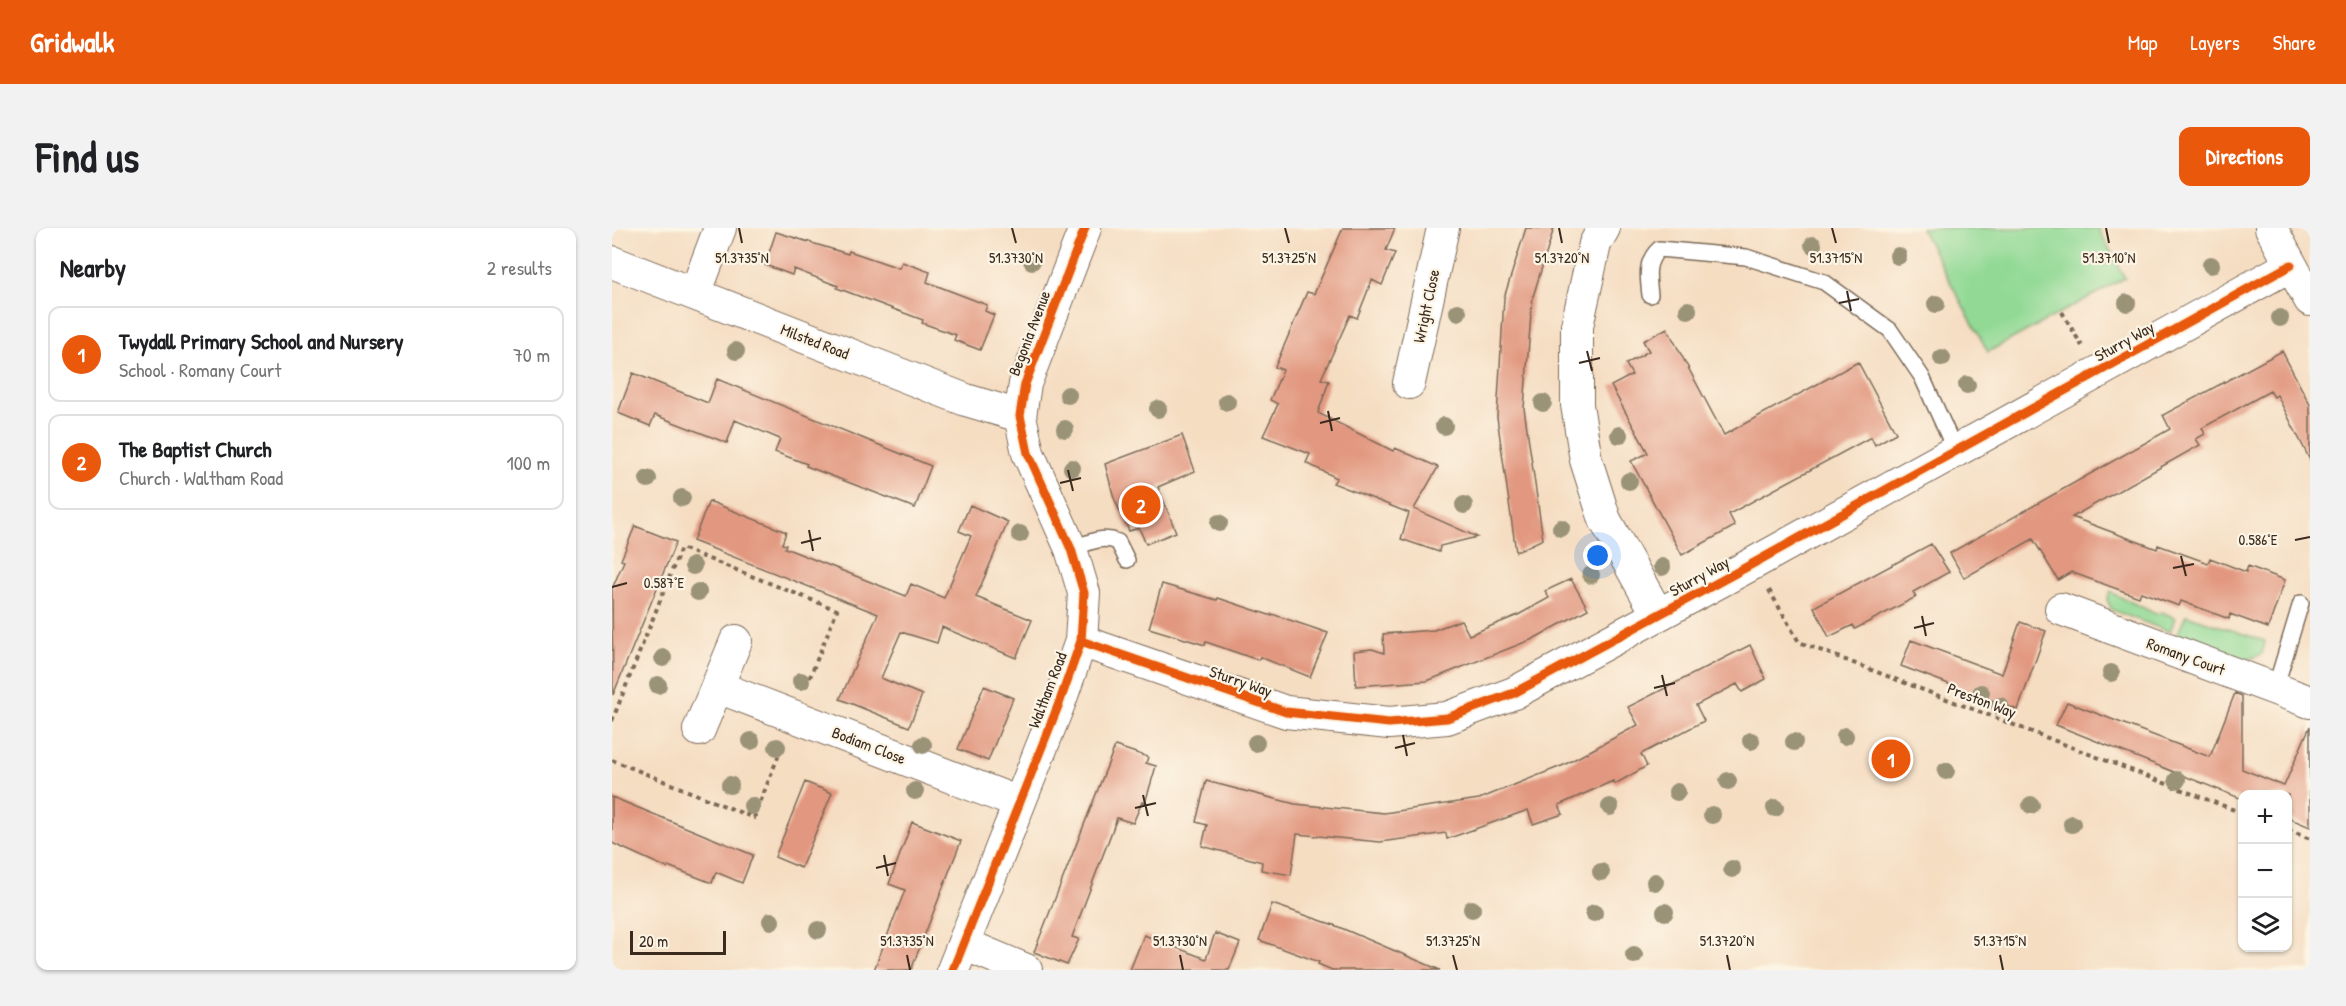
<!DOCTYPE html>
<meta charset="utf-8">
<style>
:root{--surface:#fff;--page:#f2f2f2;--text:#202124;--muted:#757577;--line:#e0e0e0;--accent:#ea580c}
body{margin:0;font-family:"Patrick Hand",sans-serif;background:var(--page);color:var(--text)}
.controls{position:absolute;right:18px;bottom:18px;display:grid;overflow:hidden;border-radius:12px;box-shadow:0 2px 4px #0004}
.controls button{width:54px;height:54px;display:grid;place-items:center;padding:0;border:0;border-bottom:2px solid var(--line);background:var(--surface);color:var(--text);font:30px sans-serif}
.scale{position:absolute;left:18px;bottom:15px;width:96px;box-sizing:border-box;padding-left:6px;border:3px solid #3b2a1e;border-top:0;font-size:16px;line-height:21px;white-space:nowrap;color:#3b2a1e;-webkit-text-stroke:4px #fcf5e5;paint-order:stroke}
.you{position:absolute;left:986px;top:328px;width:21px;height:21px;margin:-15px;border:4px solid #fff;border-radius:50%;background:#1a73e8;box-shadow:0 0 0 9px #1a73e833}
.badge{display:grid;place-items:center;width:39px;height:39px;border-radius:50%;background:var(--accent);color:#fff;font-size:20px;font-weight:700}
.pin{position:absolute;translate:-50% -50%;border:3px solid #fff;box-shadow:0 2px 6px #0006}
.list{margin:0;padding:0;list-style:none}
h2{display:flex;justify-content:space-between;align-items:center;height:78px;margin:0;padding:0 24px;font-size:26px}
h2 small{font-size:20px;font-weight:400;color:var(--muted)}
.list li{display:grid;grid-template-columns:39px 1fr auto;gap:18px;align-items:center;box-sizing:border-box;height:96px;margin:0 12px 12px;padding:0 12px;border:2px solid var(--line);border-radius:12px}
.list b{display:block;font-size:22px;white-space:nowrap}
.list p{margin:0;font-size:20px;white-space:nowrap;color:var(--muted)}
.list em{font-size:20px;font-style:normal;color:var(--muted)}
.icon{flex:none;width:33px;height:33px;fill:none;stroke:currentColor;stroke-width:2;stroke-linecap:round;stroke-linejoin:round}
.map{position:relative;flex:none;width:1698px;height:742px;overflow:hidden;border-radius:12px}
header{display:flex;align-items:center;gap:36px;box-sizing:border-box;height:84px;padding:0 30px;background:var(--accent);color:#fff}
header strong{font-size:28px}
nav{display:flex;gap:33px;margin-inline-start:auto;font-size:21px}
.intro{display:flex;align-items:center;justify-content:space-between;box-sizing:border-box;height:144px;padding:0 36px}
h1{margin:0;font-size:42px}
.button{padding:15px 27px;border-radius:12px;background:var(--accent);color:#fff;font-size:21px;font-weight:700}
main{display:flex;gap:36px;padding:0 36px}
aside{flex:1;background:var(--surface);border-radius:12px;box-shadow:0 2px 4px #0004}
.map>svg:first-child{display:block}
.green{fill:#91d994;stroke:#668259;stroke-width:1.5}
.building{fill:#e29880}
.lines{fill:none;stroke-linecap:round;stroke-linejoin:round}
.lane-casing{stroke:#7c6957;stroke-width:18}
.street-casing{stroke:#7c6957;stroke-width:34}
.path{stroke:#7c6957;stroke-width:4;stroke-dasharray:4.5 4.5;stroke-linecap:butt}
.lane{stroke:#fff;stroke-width:15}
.street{stroke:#fff;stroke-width:32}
.cycleway-casing{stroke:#fcf5e5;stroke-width:13}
.cycleway{stroke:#e8590c;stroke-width:9}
.tree{fill:#9a9378}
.ticks{fill:none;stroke:#3b2a1e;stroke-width:2}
.labels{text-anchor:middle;stroke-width:4.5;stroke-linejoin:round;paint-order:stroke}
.street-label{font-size:16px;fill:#3b2a1e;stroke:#fcf5e5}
.ticks-label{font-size:15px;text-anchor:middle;fill:#3b2a1e;stroke:#fcf5e5;stroke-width:4.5;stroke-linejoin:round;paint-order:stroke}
</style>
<header>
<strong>Gridwalk</strong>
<nav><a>Map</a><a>Layers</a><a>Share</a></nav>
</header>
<div class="intro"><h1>Find us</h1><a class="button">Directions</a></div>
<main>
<aside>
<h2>Nearby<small>2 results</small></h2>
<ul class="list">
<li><span class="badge">1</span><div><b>Twydall Primary School and Nursery</b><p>School · Romany Court</p></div><em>70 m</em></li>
<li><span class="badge">2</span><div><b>The Baptist Church</b><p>Church · Waltham Road</p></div><em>100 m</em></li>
</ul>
</aside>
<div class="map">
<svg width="1698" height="742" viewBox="0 0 1698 742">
<rect width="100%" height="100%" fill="#fcf5e5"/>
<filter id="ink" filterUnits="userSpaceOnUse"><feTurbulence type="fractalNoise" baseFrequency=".0167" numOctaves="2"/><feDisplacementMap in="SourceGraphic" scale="12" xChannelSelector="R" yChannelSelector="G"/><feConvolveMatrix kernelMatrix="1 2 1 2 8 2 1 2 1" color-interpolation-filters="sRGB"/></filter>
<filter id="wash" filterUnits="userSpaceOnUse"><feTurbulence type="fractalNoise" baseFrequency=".008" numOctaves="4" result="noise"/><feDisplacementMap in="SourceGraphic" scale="24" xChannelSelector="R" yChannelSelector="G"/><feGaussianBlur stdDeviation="1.35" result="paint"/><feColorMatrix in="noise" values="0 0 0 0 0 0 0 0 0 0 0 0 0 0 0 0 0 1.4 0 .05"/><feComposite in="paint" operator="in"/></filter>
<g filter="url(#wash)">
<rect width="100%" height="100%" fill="#f5ddc2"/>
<path class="green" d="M1309,0h177l27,50 -137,74z
M1498,364l46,22 6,-2 13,6 -5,14 -58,-22 -5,-10z
M1574,387l79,26 -3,13 -12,5h-12l-61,-24z"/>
<g id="blocks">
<path class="building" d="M731,0h52l-9,22 9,3 -13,32 -10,-5 -15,38 -7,-3 -14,31 -15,33 8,2 -11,32 75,38 2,-3 43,19 -24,42 63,28 -37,9 -1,6 -38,-13 8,-26 -76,-30 4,-5 -31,-15 4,-9 -47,-18 15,-32 -8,-4 13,-30 -8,-3 32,-75 7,2z
M914,0h28l-22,72 -8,108 19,131 -27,13 -19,-135 7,-119z
M164,4l72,22 1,-3 50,17 3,-6 28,10 -3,10 60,23 -2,6 9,4 -14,35 -26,-10 2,-5 -34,-12 1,-3 -86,-32 1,-2 -44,-17 -2,6 -27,-10z
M1055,100l57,107 134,-73 38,71 -21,12 -4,-8 -142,77 6,12 -53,29 -51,-94 17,-8 -37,-67 21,-11 -6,-11 23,-13 -6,-10z
M1670,123l28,54v55l-33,-65 -3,2 -4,-6 -68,37 3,6 -9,5 4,6 -128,72 85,32 1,-4 50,18 2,-5 36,14 2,-6 37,14 -17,48 -38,-14 -1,5 -48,-18 -2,5 -38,-14 -2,5 -68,-25 -13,8 -25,-41 -69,39 -14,-25 220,-124 -7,-14z
M21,145l75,30 9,-24 214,87 -16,42 -109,-42 1,-2 -32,-12 5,-13 -45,-19 -8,23 -72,-28 -5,11 -32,-13z
M570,207l13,36 -37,16 18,45 -30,12 -7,-16 -10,3 -15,-33 -9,-34z
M97,273l77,31 -4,12 4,1 -1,3 121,48 5,-12 33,14 27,-62 -12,-5 11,-26 38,17 -32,75 56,23 -16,38 -74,-31 -5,16 -36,-11 -20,46 41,17 -13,32 -69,-28 38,-85 -185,-73z
M23,298l41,16 -63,153 -1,-106 12,-28 -3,-1z
M1319,316l18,28 -36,20 3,5 -61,32 -2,-4 -24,12 -15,-30z
M959,351l17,30 -55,30 -106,42 -71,5 -2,-35 18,-2 12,4 -1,-19 51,-4 27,-10 8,15 49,-20 31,-17 -4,-7z
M550,356l55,16 1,-2 54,18v-2l56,19 -18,44 -50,-20 -2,3 -52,-18 -1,3 -56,-17z
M1408,394l26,9 -28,79 -117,-44 10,-26 91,34z
M1138,417l16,34 -24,13 -5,-8 -41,21 8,16 -63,33 6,12 -32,18 -2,-3 -54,24 4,9 -30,10 -5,-14 -81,29 -1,-6 -66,9 -83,-8 -6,41 -30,-5 1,-8 -60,-16 5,-21 -11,-3 10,-41 89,23 89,9 95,-14 85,-34 74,-40 -10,-18z
M372,458l29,12 -25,63 -30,-12z
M1623,465l7,3v73l42,17 26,-60v101l-22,-9v-23h-46v4l-186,-74 11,-23 143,55z
M503,518l33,11 -2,6 10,3 -11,37 -3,-1 -9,21 -16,-5 -45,119 7,2 -12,26 -33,-13z
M193,554l27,11 -31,75 -26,-11z
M0,569l141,58 -11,28 -26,-11 -4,11 -44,-17 -1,2 -55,-25z
M300,594l49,19 -50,129h-37l31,-80 -16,-6z
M660,676l62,21 106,45h-108l-14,-6 1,-2 -60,-22z
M603,705l25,10 -11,27h-99l14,-35 62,24z"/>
</g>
</g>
<g filter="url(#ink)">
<use href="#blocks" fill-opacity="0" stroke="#7c6957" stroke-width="1.5"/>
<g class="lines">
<defs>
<path id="lane" d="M1038,67c-2,-18 -5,-33 9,-46l87,8 78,25 66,48 32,47 33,73
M459,321c17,-6 30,-14 47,-7l9,18
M1663,461l26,-86"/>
<path id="street" d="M992,0l-9,16 -18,82v79l9,55 19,60 53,95
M1659,0l39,72
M0,34l354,138 54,16
M83,66l25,-66
M797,155l34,-155
M1449,381l249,93
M469,413l205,71 103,11 58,-5 67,-25 240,-130 537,-298
M106,459l301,116
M87,502l37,-89
M352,716l62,26
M341,742l107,-269 21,-60 3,-48 -13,-44 -43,-96 -8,-37 5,-32 60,-156"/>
</defs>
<use href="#lane" class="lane-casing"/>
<use href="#street" class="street-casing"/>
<path class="path" d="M1450,84l20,34
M1157,362l30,52 443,171
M0,493l69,-173 156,62 -31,77
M0,532l142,58 29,-74
M1676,602l22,9"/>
<use href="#lane" class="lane"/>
<use href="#street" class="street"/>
<defs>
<path id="cycleway" d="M469,413l205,71 103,11 58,-5 67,-25 240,-130 537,-298
M341,742l107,-269 21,-60 3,-48 -13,-44 -43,-96 -8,-37 5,-32 60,-156"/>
</defs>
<use href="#cycleway" class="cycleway-casing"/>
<use href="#cycleway" class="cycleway"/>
</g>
<g class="tree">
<circle cx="1201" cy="17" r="9"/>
<circle cx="1286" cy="28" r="9"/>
<circle cx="420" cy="33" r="9"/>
<circle cx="1599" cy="37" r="9"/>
<circle cx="1515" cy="75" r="9"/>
<circle cx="1324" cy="76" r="9"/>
<circle cx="1076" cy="82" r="9"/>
<circle cx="846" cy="84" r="9"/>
<circle cx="1668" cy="90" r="9"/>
<circle cx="124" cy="123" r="9"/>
<circle cx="1330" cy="130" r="9"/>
<circle cx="1355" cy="157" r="9"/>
<circle cx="456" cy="167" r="9"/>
<circle cx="615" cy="174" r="9"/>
<circle cx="931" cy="175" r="9"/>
<circle cx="546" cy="181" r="9"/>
<circle cx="832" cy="198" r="9"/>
<circle cx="453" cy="201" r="9"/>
<circle cx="1007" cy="207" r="9"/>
<circle cx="460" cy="240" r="9"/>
<circle cx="36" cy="251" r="9"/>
<circle cx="1017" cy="253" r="9"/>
<circle cx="70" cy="270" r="9"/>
<circle cx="852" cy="277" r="9"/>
<circle cx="607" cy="295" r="9"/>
<circle cx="949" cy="300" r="9"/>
<circle cx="408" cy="306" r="9"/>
<circle cx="81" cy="338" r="9"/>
<circle cx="1050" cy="339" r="9"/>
<circle cx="979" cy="347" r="9"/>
<circle cx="86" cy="364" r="9"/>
<circle cx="51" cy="430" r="9"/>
<circle cx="1499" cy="445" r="9"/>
<circle cx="189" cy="453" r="9"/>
<circle cx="46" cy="457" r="9"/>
<circle cx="1369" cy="465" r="9"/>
<circle cx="1388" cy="478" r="9"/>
<circle cx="1233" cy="508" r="9"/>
<circle cx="139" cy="513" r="9"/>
<circle cx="1139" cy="513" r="9"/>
<circle cx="1182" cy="514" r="9"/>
<circle cx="644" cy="515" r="9"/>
<circle cx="1279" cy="516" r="9"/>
<circle cx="311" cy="517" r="9"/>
<circle cx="165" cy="519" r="9"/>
<circle cx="1334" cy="543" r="9"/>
<circle cx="1565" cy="552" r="9"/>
<circle cx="1116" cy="553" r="9"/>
<circle cx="118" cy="557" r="9"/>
<circle cx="303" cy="563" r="9"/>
<circle cx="1065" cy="564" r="9"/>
<circle cx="1419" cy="577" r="9"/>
<circle cx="140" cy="578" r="9"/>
<circle cx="998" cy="579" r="9"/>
<circle cx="1163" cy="580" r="9"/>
<circle cx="1100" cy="587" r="9"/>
<circle cx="1460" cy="596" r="9"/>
<circle cx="1120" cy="641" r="9"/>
<circle cx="989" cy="644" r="9"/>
<circle cx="1043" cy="654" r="9"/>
<circle cx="860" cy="681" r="9"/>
<circle cx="1053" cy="684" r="9"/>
<circle cx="982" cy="685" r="9"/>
<circle cx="159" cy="693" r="9"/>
<circle cx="206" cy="702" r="9"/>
<circle cx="1022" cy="727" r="9"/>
</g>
</g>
<path class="ticks" d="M127,0l3,15M400,0l4,15M673,0l4,15M947,0l3,15M1220,0l4,15M1494,0l3,15M1235,63l4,20M1227,75l20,-4M975,123l5,20M967,135l21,-5M716,183l4,20M708,195l20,-5M456,242l5,21M448,255l21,-5M197,302l4,21M1683,312l15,-3M189,315l20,-5M1569,328l5,20M1561,340l21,-4M0,359l15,-4M1310,388l4,20M1302,400l20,-5M1050,447l5,21M1042,460l21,-5M791,507l4,21M783,520l20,-5M531,567l5,21M523,580l21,-5M272,627l4,21M264,640l20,-5M295,727l3,15M568,727l3,15M841,727l4,15M1115,727l3,15M1388,727l3,15"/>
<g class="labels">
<g class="street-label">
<text transform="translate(814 78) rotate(-78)" y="6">Wright Close</text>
<text transform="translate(417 105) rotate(-69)" y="6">Begonia Avenue</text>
<text transform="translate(203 113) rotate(21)" y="6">Milsted Road</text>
<text transform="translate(1512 113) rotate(-29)" y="6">Sturry Way</text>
<text transform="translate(1087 348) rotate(-29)" y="6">Sturry Way</text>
<text transform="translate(1574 428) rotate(20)" y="6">Romany Court</text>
<text transform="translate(629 453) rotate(19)" y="6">Sturry Way</text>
<text transform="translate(435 462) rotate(-69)" y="6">Waltham Road</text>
<text transform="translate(1370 472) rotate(21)" y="6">Preston Way</text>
<text transform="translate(257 517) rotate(21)" y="6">Bodiam Close</text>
</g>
</g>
<g class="ticks-label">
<text x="130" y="35">51.3735°N</text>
<text x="404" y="35">51.3730°N</text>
<text x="677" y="35">51.3725°N</text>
<text x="950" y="35">51.3720°N</text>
<text x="1224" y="35">51.3715°N</text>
<text x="1497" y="35">51.3710°N</text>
<text x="1646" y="317">0.586°E</text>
<text x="52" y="360">0.587°E</text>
<text x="295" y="718">51.3735°N</text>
<text x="568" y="718">51.3730°N</text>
<text x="841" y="718">51.3725°N</text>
<text x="1115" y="718">51.3720°N</text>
<text x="1388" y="718">51.3715°N</text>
</g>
</svg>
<div class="controls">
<button>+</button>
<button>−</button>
<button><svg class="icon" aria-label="layers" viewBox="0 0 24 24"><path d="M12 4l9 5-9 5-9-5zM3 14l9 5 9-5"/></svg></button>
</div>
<div class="scale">20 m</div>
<div class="you"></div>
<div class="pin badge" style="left:1279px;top:531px">1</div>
<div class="pin badge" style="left:529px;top:277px">2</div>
</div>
</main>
